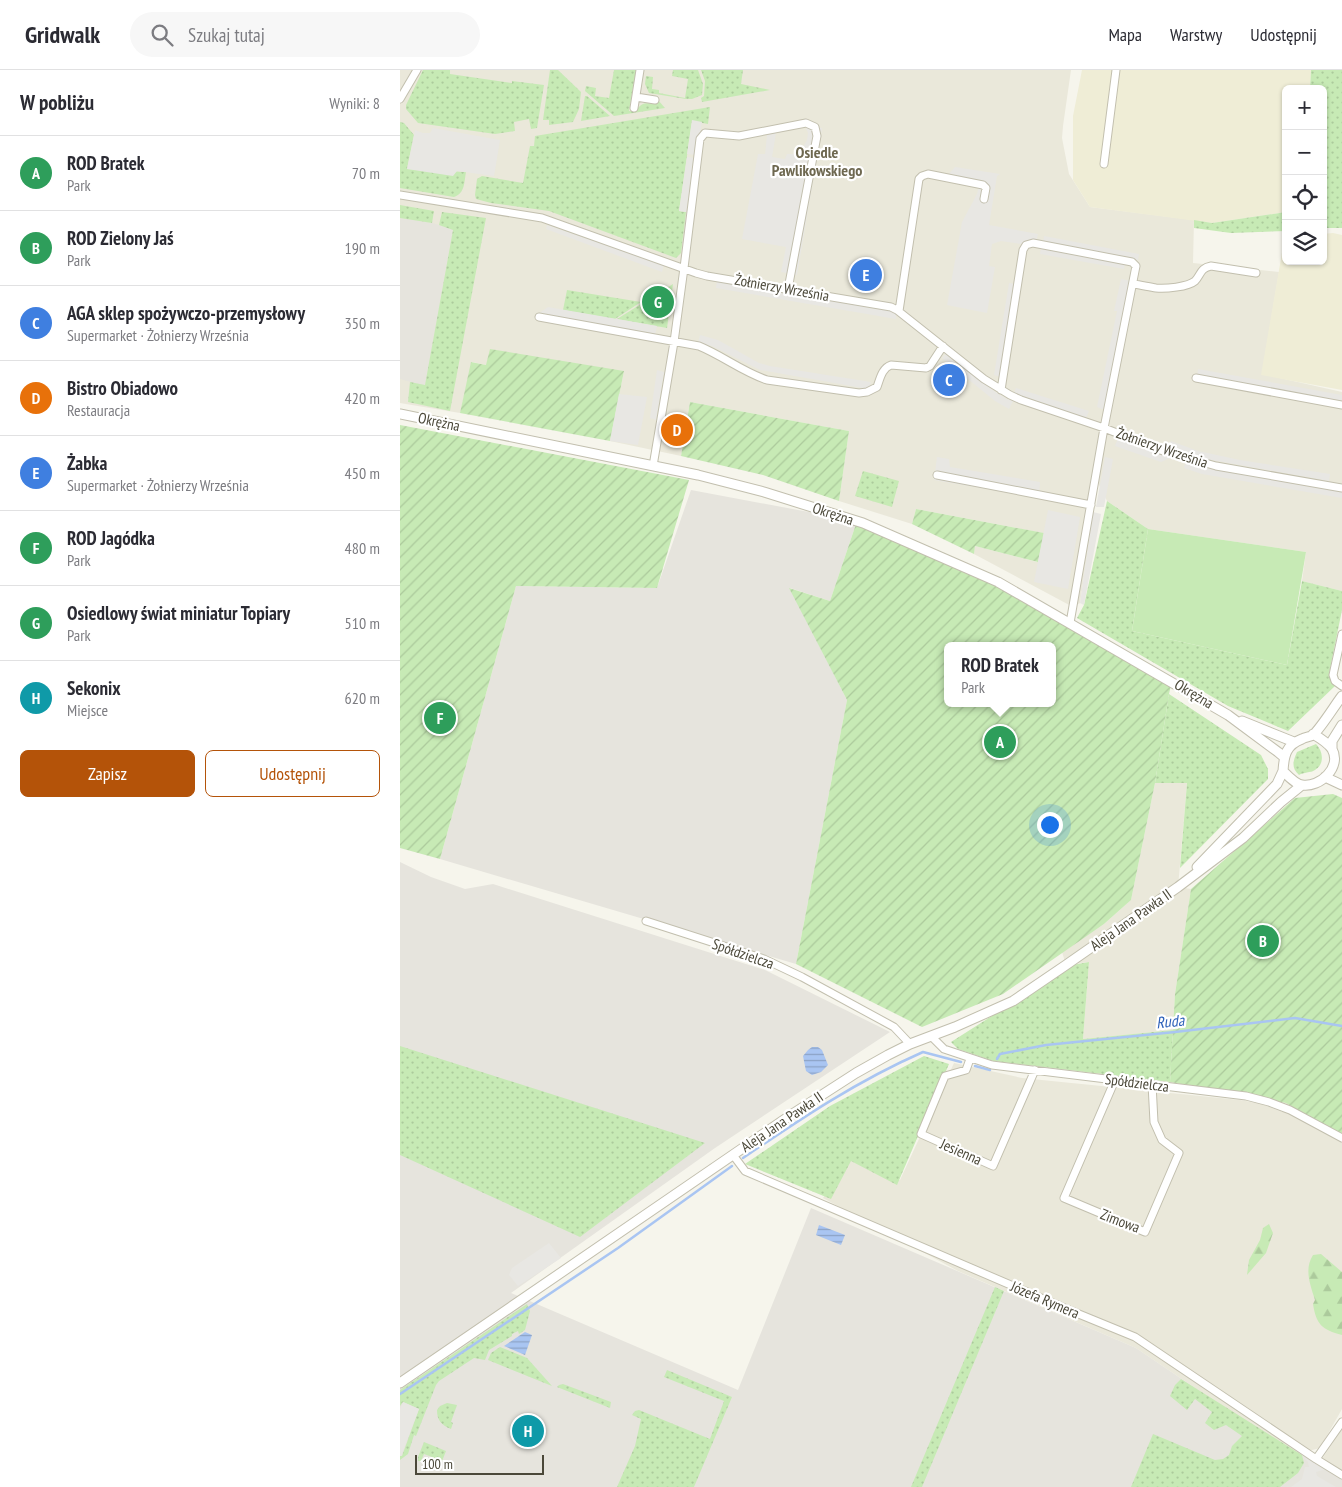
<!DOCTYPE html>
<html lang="pl">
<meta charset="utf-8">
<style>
:root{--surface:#fff;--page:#f7f7f7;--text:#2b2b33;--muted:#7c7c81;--line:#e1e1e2;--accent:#b45309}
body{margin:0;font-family:"PT Sans Narrow",sans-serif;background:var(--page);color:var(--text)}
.controls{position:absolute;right:15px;top:15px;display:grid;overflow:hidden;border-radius:8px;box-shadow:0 1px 4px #0004}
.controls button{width:45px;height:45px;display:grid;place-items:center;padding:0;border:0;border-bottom:1px solid var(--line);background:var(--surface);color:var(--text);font:25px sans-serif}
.scale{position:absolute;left:15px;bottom:12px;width:129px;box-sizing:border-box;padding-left:5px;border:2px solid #4b4839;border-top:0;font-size:14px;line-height:18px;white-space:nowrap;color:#4b4839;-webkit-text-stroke:4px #fff;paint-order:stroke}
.you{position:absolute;left:649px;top:754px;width:18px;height:18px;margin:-12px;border:4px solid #fff;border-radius:50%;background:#1a73e8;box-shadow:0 0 0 8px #1a73e833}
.badge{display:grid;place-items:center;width:32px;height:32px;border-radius:50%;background:var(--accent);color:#fff;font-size:16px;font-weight:700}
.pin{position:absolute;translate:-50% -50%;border:2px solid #fff;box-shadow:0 1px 5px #0006}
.popup{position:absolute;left:544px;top:572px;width:112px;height:65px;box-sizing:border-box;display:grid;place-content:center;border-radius:8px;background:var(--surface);filter:drop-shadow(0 1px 4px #0005);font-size:16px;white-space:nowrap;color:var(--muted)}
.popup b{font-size:19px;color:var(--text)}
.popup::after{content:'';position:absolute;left:50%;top:100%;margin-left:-10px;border:10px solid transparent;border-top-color:var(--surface)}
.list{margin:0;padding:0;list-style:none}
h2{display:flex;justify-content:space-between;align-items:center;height:65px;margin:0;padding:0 20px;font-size:21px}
h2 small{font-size:16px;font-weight:400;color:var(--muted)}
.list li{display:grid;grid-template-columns:32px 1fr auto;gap:15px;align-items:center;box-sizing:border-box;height:75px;padding:0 20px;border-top:1px solid var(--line)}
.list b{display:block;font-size:19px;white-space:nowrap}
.list p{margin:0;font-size:16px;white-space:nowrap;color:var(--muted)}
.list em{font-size:16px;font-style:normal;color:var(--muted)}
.actions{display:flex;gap:10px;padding:15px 20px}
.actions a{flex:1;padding:11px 0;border:1px solid var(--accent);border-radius:8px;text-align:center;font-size:18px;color:var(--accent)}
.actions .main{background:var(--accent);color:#fff}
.icon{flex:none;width:28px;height:28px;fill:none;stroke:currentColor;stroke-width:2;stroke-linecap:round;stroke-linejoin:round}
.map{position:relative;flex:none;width:942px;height:1417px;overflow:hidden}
header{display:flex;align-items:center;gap:30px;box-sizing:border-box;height:70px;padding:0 25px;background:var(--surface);border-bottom:1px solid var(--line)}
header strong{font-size:24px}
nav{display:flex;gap:28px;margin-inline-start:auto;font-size:18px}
.search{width:350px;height:45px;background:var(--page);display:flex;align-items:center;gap:12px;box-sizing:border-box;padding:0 18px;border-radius:28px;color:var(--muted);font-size:19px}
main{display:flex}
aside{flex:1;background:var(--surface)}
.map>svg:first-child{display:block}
.residential{fill:#eae8da}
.industrial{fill:#e6e4dd}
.education{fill:#efedd6}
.grass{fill:url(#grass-dots)}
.forest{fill:url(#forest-firs)}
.garden{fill:url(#garden-furrows);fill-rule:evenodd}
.pitch{fill:#c7eab5}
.parking{fill:#e8e7e3}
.water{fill:url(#water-rules)}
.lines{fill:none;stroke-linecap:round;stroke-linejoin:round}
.stream{stroke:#a9c5f2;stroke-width:2.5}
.minor-casing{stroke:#c2bfae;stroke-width:9}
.tertiary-casing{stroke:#c2bfae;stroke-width:11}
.minor{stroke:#fff;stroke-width:7}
.tertiary{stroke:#fff;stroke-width:9}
.labels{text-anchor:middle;stroke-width:4.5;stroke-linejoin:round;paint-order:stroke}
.street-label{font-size:15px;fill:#4b4839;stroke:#fff}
.neighbourhood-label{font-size:16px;font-weight:bold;fill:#6e6850;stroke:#fff}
.water-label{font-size:16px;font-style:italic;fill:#2f62ba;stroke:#fff}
</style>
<header>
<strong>Gridwalk</strong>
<div class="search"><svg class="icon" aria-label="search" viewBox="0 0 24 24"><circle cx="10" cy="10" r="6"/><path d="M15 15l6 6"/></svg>Szukaj tutaj</div>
<nav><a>Mapa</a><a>Warstwy</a><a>Udostępnij</a></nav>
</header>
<main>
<aside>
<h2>W pobliżu<small>Wyniki: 8</small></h2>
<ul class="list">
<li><span class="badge" style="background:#2e9e5b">A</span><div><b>ROD Bratek</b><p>Park</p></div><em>70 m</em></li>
<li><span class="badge" style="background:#2e9e5b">B</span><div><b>ROD Zielony Jaś</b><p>Park</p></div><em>190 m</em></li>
<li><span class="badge" style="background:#3f7fe0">C</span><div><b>AGA sklep spożywczo-przemysłowy</b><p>Supermarket · Żołnierzy Września</p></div><em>350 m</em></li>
<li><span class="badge" style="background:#e8710a">D</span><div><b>Bistro Obiadowo</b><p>Restauracja</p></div><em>420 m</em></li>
<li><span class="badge" style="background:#3f7fe0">E</span><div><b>Żabka</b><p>Supermarket · Żołnierzy Września</p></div><em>450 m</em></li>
<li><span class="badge" style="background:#2e9e5b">F</span><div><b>ROD Jagódka</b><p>Park</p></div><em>480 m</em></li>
<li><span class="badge" style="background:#2e9e5b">G</span><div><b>Osiedlowy świat miniatur Topiary</b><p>Park</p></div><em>510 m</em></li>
<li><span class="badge" style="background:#0f9aa8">H</span><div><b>Sekonix</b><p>Miejsce</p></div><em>620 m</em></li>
</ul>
<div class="actions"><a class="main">Zapisz</a><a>Udostępnij</a></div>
</aside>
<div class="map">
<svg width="942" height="1417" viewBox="0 0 942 1417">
<defs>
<pattern id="grass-dots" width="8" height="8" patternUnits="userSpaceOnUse" patternTransform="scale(1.25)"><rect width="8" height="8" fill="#c7eab5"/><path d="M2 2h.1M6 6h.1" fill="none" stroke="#acca9c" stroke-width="1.8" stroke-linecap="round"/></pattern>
<pattern id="forest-firs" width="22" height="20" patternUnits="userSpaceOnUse" patternTransform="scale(1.25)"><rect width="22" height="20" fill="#c7eab5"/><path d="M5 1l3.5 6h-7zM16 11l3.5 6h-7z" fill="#acca9c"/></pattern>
<pattern id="garden-furrows" width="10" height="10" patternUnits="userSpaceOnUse" patternTransform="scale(1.25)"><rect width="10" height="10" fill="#c7eab5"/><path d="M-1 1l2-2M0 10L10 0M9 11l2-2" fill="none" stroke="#acca9c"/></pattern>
<pattern id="water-rules" width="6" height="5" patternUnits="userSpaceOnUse" patternTransform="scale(1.25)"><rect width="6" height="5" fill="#a9c5f2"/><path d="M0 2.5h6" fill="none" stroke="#8ca2c5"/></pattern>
</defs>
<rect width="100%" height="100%" fill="#f6f5ec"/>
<path class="residential" d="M0,0h671l-8,56 -1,12 7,36 21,33 104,13 -1,43 86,9 -17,102 80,18v199l-40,-10 4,-29 -158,-23 -41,-28 -9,-18 -18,120 -7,4 -99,-53 1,-8 62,16 6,-29 -127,-24 -4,15 -73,-23 10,-70 -159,-29 -9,54 -71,-15 14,-70 -138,-6 -14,-3 -12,51 -60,-10z
M755,713h32l-9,104 13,2 -16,105 -2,36 -90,9 6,-77 -23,3 -4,-13 42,-28 27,-24z
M554,993l68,15 218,22 22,4 20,8 4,-9 56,35v271l-22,39 -12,3 -6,4 -67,-40 -99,-67 -178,-77 -135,-73 27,-41 50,23z
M942,1359v42l-20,-12z"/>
<path class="industrial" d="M0,148l32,5 21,6 -28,157 -25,-7z
M291,420l166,31 -27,80 -40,-13 57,112 -51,264 -356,-105 76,-273 141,2z
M0,792l31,15 34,12 28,-5 272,86 125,62 -175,116 -204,145 227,97 73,-182 325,140 99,67 107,64v8h-942z"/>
<path class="education" d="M682,0h229l-1,19h-24v123l-74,11 -122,-16 -17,-27v-64z
M933,163l9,2v155l-81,-15 24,-140 1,26h37v-27z"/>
<path class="grass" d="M23,0h27v4l62,9v-2l32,4 -7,43 -6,1 -2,-10 -15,3 1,9 -20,3 -77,-11 -12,-14v-4z
M150,0h8l23,22 -2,17 -6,13 -24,3v-5h-6z
M214,0h22l-7,41h7c6,-10 11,-8 21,-7l1,-4 7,8 -51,8 -29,-25 1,-5 10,2 -1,8 14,2z
M273,0h25l5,14 -1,11 -10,4h-6l-37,-6 -4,-9 1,-8 7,1 -1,12 7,1v3l26,5 3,-19 -16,-3z
M301,0h42l-2,14 29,6 -68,12 -1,-4 3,-2 1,-15z
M911,0h31v158h-19v-139h-13z
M185,26h2l23,20 -29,5z
M310,37l-2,17 -16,-3 -13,90 7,1 -5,41 -5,5 -127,-47 -58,-8 -15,-4 -1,-4 2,-16 5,-3 41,7 7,-37h4l1,-10z
M0,52l4,1 10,12 -7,34 59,3c-2,11 -1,21 -12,25l-54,-9z
M0,135l34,6 -2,12 -32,-5z
M42,142l44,6 -36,193 -42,-9 2,-20 15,3 28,-155 -14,-5z
M886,142v19l-55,2 -37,-5v-8l18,3z
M273,214l-6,44 -50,-9z
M167,220l74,12 -26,17 -52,-9z
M463,401l36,10 -7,26 -37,-11z
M707,431l41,28 -16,102 155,34 15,-84 40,10v19l-13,64 6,12 -47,45 -60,-25 -151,-88 7,-13z
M769,624l92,61 7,14v10l-88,89 7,-85h-32z
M916,674c7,7 9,20 -1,26 -5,3 -11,2 -16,5 -8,-7 -6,-14 -2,-23z
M689,892l-6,77 90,-9 -3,52 -177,-21 -35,-12 -7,-7 121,-77z
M0,976l305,97 -125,94 -180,-82z
M524,986l25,8 -52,121 -46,-24 -20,38 -86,-35 85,-58z
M595,1217l9,4 -82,196h-11z
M127,1234l3,7 -5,19 -6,4 -1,-3 -6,3v2l-23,14 -4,10 -11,-2 -35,23 -3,4 -20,51 -2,-1 -6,19 -8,6v-4h2l17,-47 -16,-7 -3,4v-16z
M100,1277l27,11 25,28 -64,-26 3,-7z
M267,1300l65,27 -38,90h-77l18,-41 6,-27 -9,-4 3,-4 4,-1 71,29 14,-38 -60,-24z
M781,1309l121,76 2,8 -6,10 -18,14h-149l22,-53 62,26 8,-1 6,-4 3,-9 10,-10 -16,-11 -12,5 -9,-7 7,-11 -17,-13 -8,11 -17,-14 5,-11z
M163,1314l48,18 -1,6 -53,-21 2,-2z
M47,1333l10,2 -6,17 2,1 -2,6c-10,-4 -14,-9 -14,-19l3,-4z
M24,1372l22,9 -7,18 -2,-3 3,-6 -16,-6 -3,7h-3v-4z"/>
<path class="forest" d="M869,1154l4,9 -7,20 -19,22 2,-15 11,-20 3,-12z
M921,1184l21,18v63c-20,-5 -26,-11 -29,-31l2,-4c-5,-16 -11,-31 -2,-45z"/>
<path class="garden" d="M90,279l134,22 -14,70 -150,-28 11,-51 15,3z
M290,332l159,29 -10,70 -76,-26 -82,-19z
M0,355l289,55 -32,108 -141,-2 -76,273 -40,-11z
M516,439l128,24 -6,29 -63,-16 -1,8 -62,-30z
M457,451l141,61 174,99 -3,13 -14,89 -24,117 -27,24 -101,70 -81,33 -126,-63 51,-264 -58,-112 41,13zM548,576h104v57h-104z
M933,724l9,4v340l-56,-35 -116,-21 5,-88 16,-105 104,-91z"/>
<path class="pitch" d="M748,459l158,23 -19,113 -155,-34z"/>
<path class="parking" d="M292,50l10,2 -6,33 -9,-1z
M33,58l67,12 -6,36 -37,-5 -4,5 -46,-7 8,-39 8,3h7z
M406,58h16l-25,147 -16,-3 5,-25 -44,-8 16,-85h7l2,-19 9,-2 -4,24 13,2 2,-5h12l8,-14 1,-7z
M287,87l7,1 -8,54 -7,-1z
M555,97l45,7 -3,2 -8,49 49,9 -3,12 -34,-5 -9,3 -3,22 6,1 -8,46 -40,-8 15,-83 15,-28 2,-8 -48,-7 2,-7 16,2z
M147,155l117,40 -2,7 -116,-43z
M644,166l95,18 -1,6 -95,-18z
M641,178l84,15 -1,6 -84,-15z
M721,209l10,2 -27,129 -7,-3 20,-96h-3z
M317,211l172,29 7,2v7l-180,-31z
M609,213l6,1 -15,93 -6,-2z
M148,237l109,19 -2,9 -117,-21z
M300,265l18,5 41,23 11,3 101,16 -3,7 -108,-19 -48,-24 -14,-3z
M546,284l51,39 10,6 6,2 -4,8 -14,-8 -53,-43z
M798,299l144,26v7l-145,-26z
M257,300l7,2 -8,48 -6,-2z
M616,318l73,23 -3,7 -72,-25z
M219,324l28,3 -9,48 -28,-4z
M718,368l54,19 -11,5 -46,-16z
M771,371l27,10 42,9 90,14 -1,7 -129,-23 -32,-10z
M537,387l12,2 1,8 90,15 -1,16 -105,-18z
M705,387l8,2 -9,48h-8z
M786,391l16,6 140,25v6l-140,-24 -18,-6z
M648,440l32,7 -12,72 -34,-7z
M693,442l8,2 -17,91 -4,-2z
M149,1173l12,15 -43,28 -9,-11 3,-7z
M3,1332l16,7 -18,47h-1v-47z
M902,1385l24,14 -10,3 1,4 19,11h-45l11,-8 3,-12h4l-1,-5z"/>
<path class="water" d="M412,977h6l4,3 6,15 -7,7 -9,3 -6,-4 -3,-15 5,-6z
M419,1155l26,10 -4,10 -25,-10z
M125,1262l7,3 -7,20 -21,-9z"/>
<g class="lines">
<path class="stream" d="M597,989l3,-5 46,-9 129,-13 120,-14 47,8
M575,996l15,4
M343,1088c59,-40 114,-77 180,-106l38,10
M0,1324l218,-146 114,-82"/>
<defs>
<path id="minor" d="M236,27l19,3
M0,29l17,-29
M234,38l6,-38
M704,94l12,-94
M0,125l142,23 154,55 11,3 184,31 6,3 87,69 26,16 11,5 83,28 59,23 53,15 126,22
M733,214c8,1 16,3 23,4 9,1 32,-1 39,-7 6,-6 5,-13 16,-15l45,7
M499,241l20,-132 3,-3 6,-2 55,11 3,3 -2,11
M139,247l160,29c24,10 44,26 68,34l92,13 8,-1 10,-5c3,-8 5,-19 14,-22l35,3 4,-2 13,-20
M796,308l146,27
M601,320l22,-140 3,-5 7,-2 99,19 4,4 -32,162 -34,195
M253,396l21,-124 10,-74 16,-129 5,-6 34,3 67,-13 9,4 2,9 -29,153
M537,405l154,30
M942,564l-9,41 2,6 7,5
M246,851l118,38 38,18 92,50 16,17
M531,966l13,13 48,16 254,31 23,6 21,8 52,28
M570,989l-4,11 -21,6 -24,58 72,32 42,-96
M715,1010l-51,118 81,34 34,-79 -17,-13 -8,-18 -2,-38
M333,1085l12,16 324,139 66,27 181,122 26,16
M916,1389l26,-37"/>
<path id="tertiary" d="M0,344l298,61 66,17 99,31 135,59 230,133 50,37 6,5
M842,651l52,21
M913,664c7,4 14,8 19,15 10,18 -12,39 -30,36 -7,-1 -14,-9 -19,-14 1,-16 3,-26 19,-32 3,-2 8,-2 11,-4 8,-7 22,-30 29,-39
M932,679v-8l10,-16
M925,707l17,8
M797,797l80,-83 6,-13
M0,1313l394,-270 62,-40 32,-18 22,-11 45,-17 58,-26 53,-36 112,-78 65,-49 38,-36 21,-17"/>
</defs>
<use href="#minor" class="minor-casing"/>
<use href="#tertiary" class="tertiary-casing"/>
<use href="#minor" class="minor"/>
<use href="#tertiary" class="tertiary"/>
</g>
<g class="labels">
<g class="street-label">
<text transform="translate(382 218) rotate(10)" y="5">Żołnierzy Września</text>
<text transform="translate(39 352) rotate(12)" y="5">Okrężna</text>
<text transform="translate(762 378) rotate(19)" y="5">Żołnierzy Września</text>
<text transform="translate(433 444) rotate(18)" y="5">Okrężna</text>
<text transform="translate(794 624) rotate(31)" y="5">Okrężna</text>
<text transform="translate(731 850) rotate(-35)" y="5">Aleja Jana Pawła II</text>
<text transform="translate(343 884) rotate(19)" y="5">Spółdzielcza</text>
<text transform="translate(737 1013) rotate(7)" y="5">Spółdzielcza</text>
<text transform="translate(382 1052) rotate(-34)" y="5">Aleja Jana Pawła II</text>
<text transform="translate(561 1082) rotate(24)" y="5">Jesienna</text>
<text transform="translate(720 1151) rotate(21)" y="5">Zimowa</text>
<text transform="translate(645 1230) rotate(23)" y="5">Józefa Rymera</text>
</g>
<g class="neighbourhood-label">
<text x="417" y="88">Osiedle<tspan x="417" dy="18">Pawlikowskiego</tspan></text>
</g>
<g class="water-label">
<text transform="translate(770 951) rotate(-6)" y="6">Ruda</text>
</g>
</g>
</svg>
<div class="controls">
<button>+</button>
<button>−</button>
<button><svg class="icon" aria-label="locate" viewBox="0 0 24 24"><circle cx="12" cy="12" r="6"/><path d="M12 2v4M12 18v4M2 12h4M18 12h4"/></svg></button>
<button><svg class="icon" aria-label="layers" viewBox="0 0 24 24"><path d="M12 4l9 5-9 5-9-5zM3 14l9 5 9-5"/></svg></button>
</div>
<div class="scale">100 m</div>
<div class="you"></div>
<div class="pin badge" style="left:600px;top:672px;background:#2e9e5b">A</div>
<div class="popup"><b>ROD Bratek</b>Park</div>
<div class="pin badge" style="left:863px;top:871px;background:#2e9e5b">B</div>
<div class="pin badge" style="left:549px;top:310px;background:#3f7fe0">C</div>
<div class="pin badge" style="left:277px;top:360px;background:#e8710a">D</div>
<div class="pin badge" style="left:466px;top:205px;background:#3f7fe0">E</div>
<div class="pin badge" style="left:40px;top:648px;background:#2e9e5b">F</div>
<div class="pin badge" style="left:258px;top:232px;background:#2e9e5b">G</div>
<div class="pin badge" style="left:128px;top:1361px;background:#0f9aa8">H</div>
</div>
</main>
